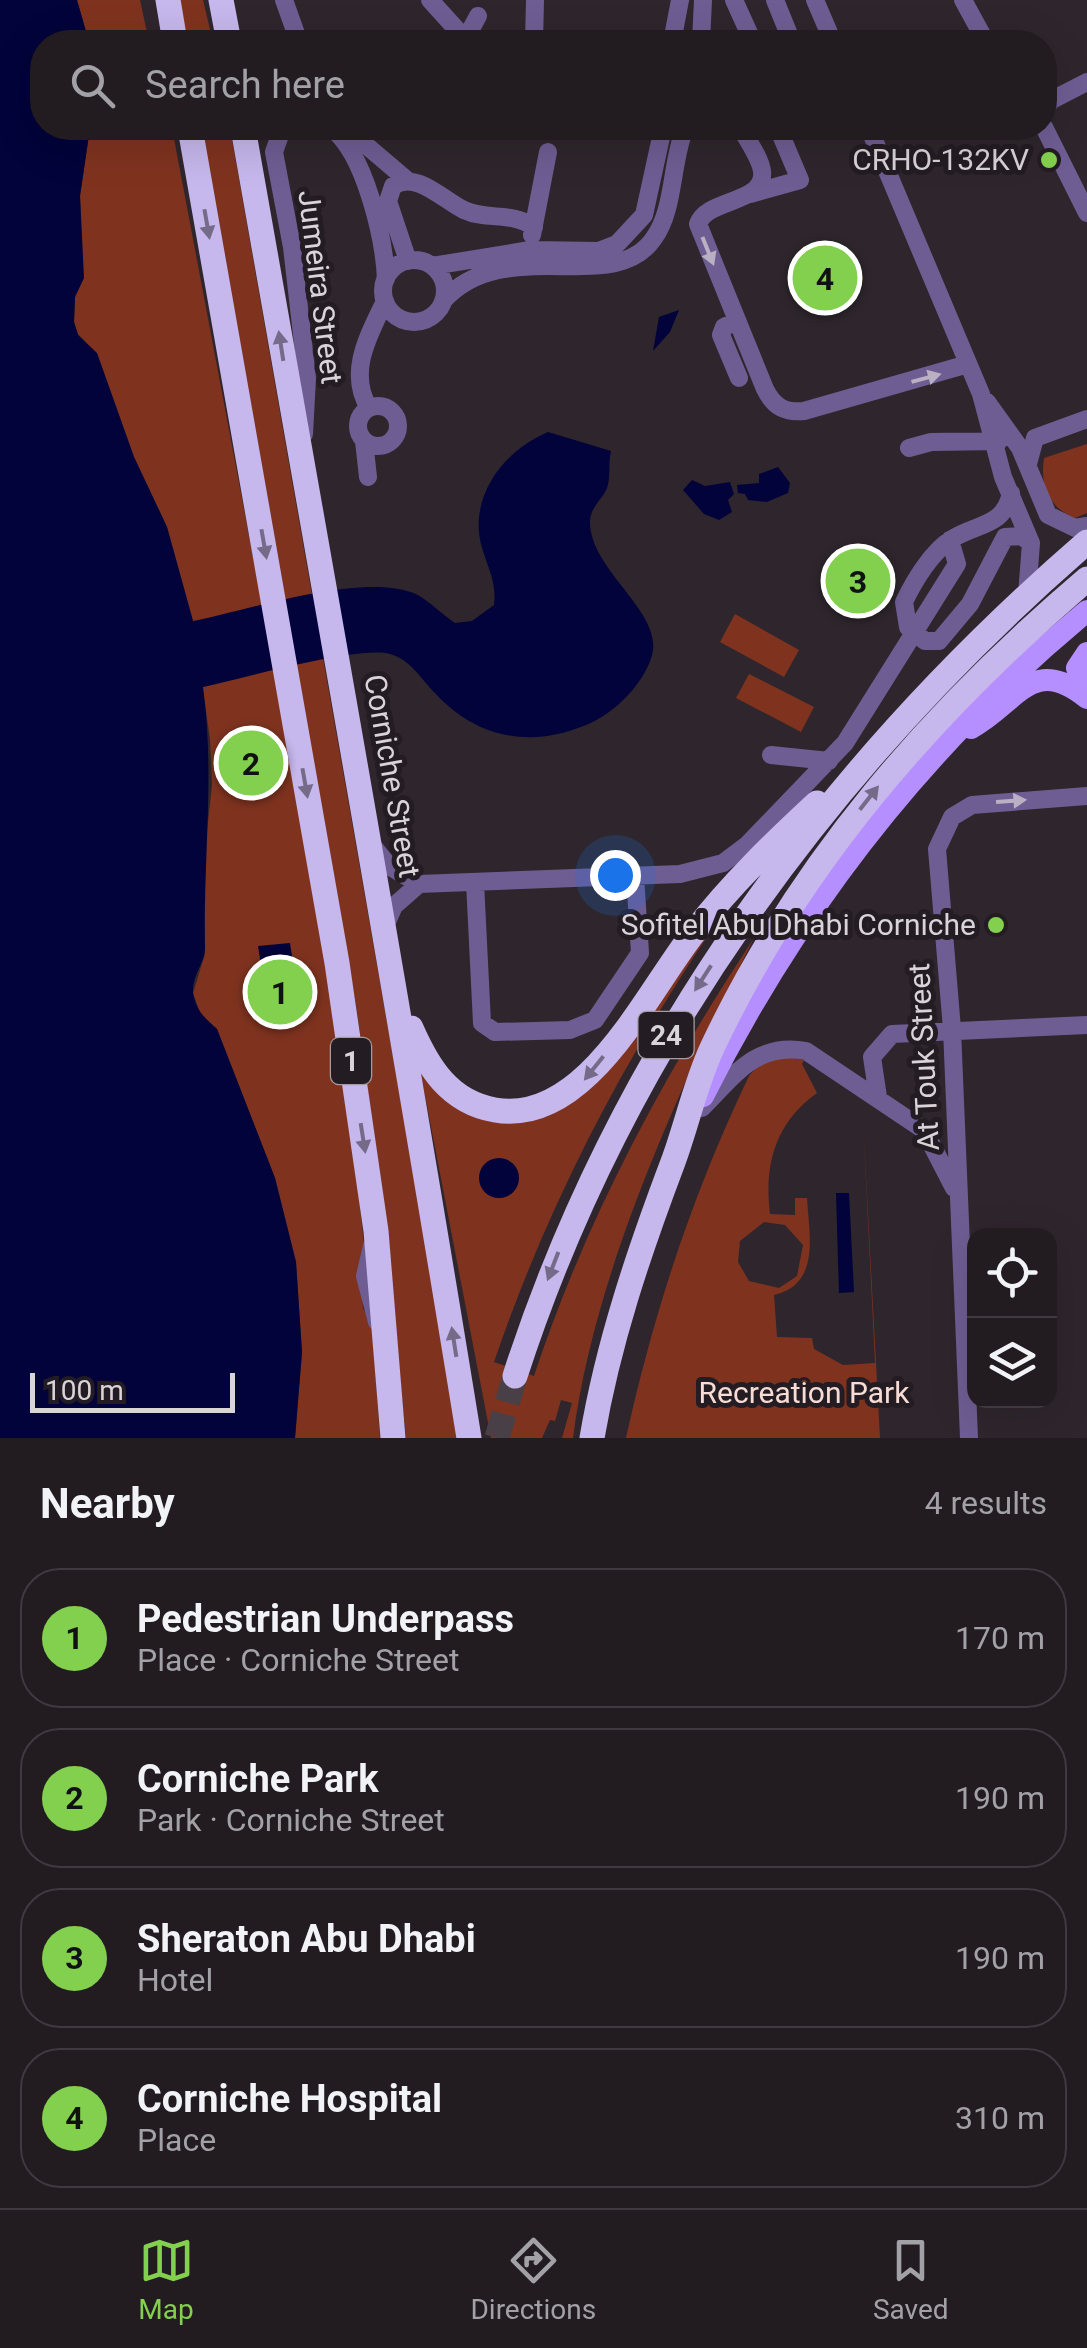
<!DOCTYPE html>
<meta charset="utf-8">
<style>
:root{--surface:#221c21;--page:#2a252a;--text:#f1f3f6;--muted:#a2a1a5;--line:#3f3a3f;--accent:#83d04f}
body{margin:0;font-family:Roboto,sans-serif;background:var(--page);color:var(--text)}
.controls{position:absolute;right:30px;bottom:30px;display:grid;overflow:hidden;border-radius:20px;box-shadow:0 10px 40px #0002}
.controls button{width:90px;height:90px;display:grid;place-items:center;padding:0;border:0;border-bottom:2px solid var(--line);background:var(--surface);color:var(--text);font:50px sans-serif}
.scale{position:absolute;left:30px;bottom:25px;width:205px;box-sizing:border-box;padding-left:10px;border:5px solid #d9d4d8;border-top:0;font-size:28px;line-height:35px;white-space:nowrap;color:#d9d4d8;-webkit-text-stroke:8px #241c23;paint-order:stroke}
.you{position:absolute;left:615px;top:875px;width:35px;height:35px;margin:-25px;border:8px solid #fff;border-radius:50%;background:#1a73e8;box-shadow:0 0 0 15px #1a73e833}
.badge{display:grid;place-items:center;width:65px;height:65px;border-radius:50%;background:var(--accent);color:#111;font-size:32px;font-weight:700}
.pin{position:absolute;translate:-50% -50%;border:5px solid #fff;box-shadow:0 2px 10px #0006}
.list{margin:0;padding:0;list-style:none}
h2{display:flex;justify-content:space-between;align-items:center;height:130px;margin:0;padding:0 40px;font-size:42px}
h2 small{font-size:32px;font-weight:400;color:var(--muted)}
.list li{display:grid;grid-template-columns:65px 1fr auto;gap:30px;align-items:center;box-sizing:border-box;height:140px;margin:0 20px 20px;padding:0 20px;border:2px solid var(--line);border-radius:40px}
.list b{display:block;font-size:38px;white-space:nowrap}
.list p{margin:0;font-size:32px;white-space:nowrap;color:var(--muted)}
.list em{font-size:32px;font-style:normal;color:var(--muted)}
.icon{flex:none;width:55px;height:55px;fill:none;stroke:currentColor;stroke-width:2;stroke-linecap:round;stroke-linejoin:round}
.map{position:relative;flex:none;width:1087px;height:1438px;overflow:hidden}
.search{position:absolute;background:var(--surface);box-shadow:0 10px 40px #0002;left:30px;right:30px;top:30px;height:110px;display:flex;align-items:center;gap:25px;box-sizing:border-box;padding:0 35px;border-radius:40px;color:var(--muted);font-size:38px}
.sheet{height:770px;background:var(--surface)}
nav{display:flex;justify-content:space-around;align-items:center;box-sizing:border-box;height:140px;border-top:2px solid var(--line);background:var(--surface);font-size:28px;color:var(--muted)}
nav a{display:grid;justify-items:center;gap:5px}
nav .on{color:var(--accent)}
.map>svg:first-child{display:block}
.green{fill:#7f331f;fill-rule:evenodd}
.water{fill:#01033a}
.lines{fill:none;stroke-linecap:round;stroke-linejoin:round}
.highway-tunnel{stroke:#484046;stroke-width:25;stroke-dasharray:25 12;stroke-linecap:butt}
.minor{stroke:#6e5d93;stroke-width:18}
.major{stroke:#b58fff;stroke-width:22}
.highway{stroke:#c6b7ec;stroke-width:25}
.oneway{fill:#756a88}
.oneway2{fill:#b9b0c3}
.poi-dot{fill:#83d04f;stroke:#241c23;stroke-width:4}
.labels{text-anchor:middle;stroke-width:10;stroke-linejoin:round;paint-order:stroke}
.shield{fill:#241c23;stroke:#a39da2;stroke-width:2.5}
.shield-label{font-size:28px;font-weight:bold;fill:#d9d4d8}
.poi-label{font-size:30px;fill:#d9d4d8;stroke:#241c23;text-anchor:end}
.street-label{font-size:30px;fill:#d9d4d8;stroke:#241c23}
.park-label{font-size:30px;fill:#f7dcd5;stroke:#241c23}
</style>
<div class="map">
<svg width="1087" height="1438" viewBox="0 0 1087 1438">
<rect width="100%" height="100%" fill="#2e262c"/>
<path class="green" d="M77,0h63l9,42h-60z
M175,0h28l10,42h-30z
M90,128h82l166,879 26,236 -4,25 3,40 9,17 8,113h-85l7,-86 -6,-90 -21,-84 -58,-149 -16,-14 -8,-22 12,-39 -2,-88 9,-80 -2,-47 -17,-118 -26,-94 -33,-70 -37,-103 -19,-20 -4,-12 1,-25 8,-19 -3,-82z
M198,128h32l230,1310h-54l-27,-268 -23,-165z
M1087,444v69l-12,5c-27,-11 -35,-32 -31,-60z
M735,614l64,36 -15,27 -64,-35z
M749,674l65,33 -13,25 -65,-34z
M737,893c-103,147 -185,299 -243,469l40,14c52,-157 129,-300 220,-438 -74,149 -160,334 -181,500h-11l10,-35 -11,-3 -6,21 -5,-1 -8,18h-51l-74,-384 13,30 120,29z
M785,1056l19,4 -2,4 15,29c-42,30 -53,72 -47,121l25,1v-17h12c2,37 14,86 -33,97l3,42 35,1 2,11 29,16 32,-2 -12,-243 17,318h-254c28,-127 67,-245 123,-362l9,-10zM764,1222l21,3 18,20 -6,31 -18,12 -30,-7 -11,-19 2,-21z"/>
<path class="water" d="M0,0h77l12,42h-47v86h48l-10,68 4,82 -9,19 -1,25 4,13 19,18 37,104 33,70 26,94c55,-11 175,-51 225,-26 12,7 25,20 37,28l17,-2 22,-16c3,-24 -7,-38 -13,-61 -12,-49 24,-94 67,-112l63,19c-3,11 0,27 -4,37 -5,12 -16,18 -17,33 -1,49 74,91 62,134 -8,29 -38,59 -66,70 -55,23 -109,14 -151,-32 -15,-15 -24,-33 -45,-39 -31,-9 -149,25 -187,33 12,87 0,173 2,261 0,15 -13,27 -12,44 2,18 12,26 24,37l58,149 21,84 6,90 -7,86h-295z
M679,310l-9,22 -17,19 6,-34z
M778,467l12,16 -2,10 -21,9 -19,-2 -3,-6 -7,-1 -1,-8 22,-2v-9z
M692,480l13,6 25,-4 4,12 -6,6 4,12 -13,8 -15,-6 -21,-24z
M290,943l3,20 -32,2 -3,-19z
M299,998l4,18 -32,4 -3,-18z
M479 1178a20 20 0 1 1 40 0a20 20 0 1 1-40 0Z
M836,1193h13l5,99 -15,1z"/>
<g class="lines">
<path class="highway-tunnel" d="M497,1438l18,-62"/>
<path class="minor" d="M284,0l15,42
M430,0l38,42
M734,0l19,42
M775,0l17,42
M815,0l18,42
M963,0l23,42
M465,40l13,-24
M534,42l1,-42
M672,42l8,-42
M701,42l2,-42
M1044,109l8,-9 35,-18
M1044,127l43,86
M290,128l-10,7 -6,17 18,95 15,131 -3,56
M331,128c34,25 53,110 55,151
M353,128l14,18 40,34
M741,128c6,12 19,29 21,43 4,33 -55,27 -64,53l67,165c9,18 20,24 39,22l164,-47
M869,128l112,266 22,83 28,66 -4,52
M998,131l9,-3
M750,194l50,-14 -22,-52
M532,235l16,-83
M383 291a31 31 0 1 1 62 0a31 31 0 1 1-62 0Z
M408,261l-20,-60 5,-15c23,-16 50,14 71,24 24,11 47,1 70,17
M432,266l98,-16 69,1 18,-7 27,-29 19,-87
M443,301c62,-69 171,-3 211,-63 21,-29 17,-77 31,-110
M737,321l-13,6 -3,8 18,43
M987,402l33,46 28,67 27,13 12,-2
M358 426a20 20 0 1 1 40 0a20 20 0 1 1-40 0Z
M369,408c-22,-36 0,-73 16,-107
M364,441l4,36
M909,448l22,-6 68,-1
M1028,464l7,-26 52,-19
M1011,493c-7,34 -34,30 -59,46 -20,12 -38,42 -48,63l4,25 17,14h14l31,-37 35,-67 16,-1 10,7
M771,755l58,6
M373,846l16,20 30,18 261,-10 43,-11 24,-18 98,-102 112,-179 -7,-24
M475,882l7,141 13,9 75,-2 25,-10 45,-67 -5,-77
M385,926l9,-20 25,-22
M878,1097l-6,-40 20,-23 195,-9
M702,1108c33,-33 54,-66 104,-57l118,79 30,58
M372,1246l-7,30 12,46
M969,1438l-17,-409 -15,-180 15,-32 20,-12 115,-9"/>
<path class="major" d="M1087,653l-10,15 10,20
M971,728c46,-25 61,-75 116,-30
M703,1096c95,-189 221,-351 384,-485"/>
<path class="highway" d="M168,0l7,42
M221,0l8,42
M190,128l147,835 39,268 17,207
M243,128c77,436 155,872 226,1310
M411,1028c17,39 38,74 84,82 91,16 151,-117 200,-179 36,-47 79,-88 122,-128
M515,1376c106,-328 313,-610 572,-834
M592,1438c16,-95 47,-186 81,-276 14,-38 22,-77 39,-114 87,-185 220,-337 375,-469"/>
</g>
<defs><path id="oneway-solid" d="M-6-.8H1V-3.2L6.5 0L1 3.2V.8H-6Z" transform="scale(2.5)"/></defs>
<g class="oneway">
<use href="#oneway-solid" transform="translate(207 224) rotate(80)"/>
<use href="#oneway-solid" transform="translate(281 346) rotate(-99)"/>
<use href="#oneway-solid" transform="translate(264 544) rotate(80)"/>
<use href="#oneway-solid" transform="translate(305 783) rotate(80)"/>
<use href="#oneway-solid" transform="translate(869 798) rotate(-52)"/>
<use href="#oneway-solid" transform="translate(703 978) rotate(123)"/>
<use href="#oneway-solid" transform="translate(594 1068) rotate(129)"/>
<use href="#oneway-solid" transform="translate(363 1138) rotate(81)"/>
<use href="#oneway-solid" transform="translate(553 1266) rotate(111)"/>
<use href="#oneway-solid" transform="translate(454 1342) rotate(-99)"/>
</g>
<g class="oneway2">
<use href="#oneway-solid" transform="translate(708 251) rotate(68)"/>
<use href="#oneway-solid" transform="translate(926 378) rotate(-15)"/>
<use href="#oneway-solid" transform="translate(1011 801) rotate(-4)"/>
</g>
<g class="poi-dot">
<circle cx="1049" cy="160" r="10"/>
<circle cx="996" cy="925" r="10"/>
</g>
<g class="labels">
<g class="shield">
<rect x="638.5" y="1012" width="55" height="46" rx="8"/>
<rect x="331" y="1038" width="40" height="46" rx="8"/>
</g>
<g class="shield-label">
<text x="666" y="1045">24</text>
<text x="351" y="1071">1</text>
</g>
<g class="poi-label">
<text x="1029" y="170">CRHO-132KV</text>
<text x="976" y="935">Sofitel Abu Dhabi Corniche</text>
</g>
<g class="street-label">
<text transform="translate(320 287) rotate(83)" y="10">Jumeira Street</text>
<text transform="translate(392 776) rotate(80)" y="10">Corniche Street</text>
<text transform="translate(924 1057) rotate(-93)" y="10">At Touk Street</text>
</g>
<g class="park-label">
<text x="804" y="1403">Recreation Park</text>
</g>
</g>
</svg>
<div class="controls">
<button><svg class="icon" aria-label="locate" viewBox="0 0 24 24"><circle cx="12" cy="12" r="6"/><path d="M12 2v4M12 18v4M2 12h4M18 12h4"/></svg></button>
<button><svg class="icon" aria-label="layers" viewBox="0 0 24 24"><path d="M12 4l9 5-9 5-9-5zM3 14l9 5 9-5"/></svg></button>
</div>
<div class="scale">100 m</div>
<div class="you"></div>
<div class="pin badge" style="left:280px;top:992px">1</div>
<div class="pin badge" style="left:251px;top:763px">2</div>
<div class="pin badge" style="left:858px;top:581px">3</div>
<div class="pin badge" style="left:825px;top:278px">4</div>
<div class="search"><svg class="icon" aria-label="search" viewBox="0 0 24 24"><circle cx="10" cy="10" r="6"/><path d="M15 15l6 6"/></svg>Search here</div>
</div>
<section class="sheet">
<h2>Nearby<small>4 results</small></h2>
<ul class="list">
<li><span class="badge">1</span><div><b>Pedestrian Underpass</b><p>Place · Corniche Street</p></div><em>170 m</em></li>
<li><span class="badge">2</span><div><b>Corniche Park</b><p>Park · Corniche Street</p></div><em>190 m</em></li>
<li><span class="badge">3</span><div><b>Sheraton Abu Dhabi</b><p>Hotel</p></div><em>190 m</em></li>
<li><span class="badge">4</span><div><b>Corniche Hospital</b><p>Place</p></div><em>310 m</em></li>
</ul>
</section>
<nav>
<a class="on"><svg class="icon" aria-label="map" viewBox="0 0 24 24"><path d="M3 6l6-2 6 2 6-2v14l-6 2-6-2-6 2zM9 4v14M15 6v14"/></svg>Map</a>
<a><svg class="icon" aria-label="directions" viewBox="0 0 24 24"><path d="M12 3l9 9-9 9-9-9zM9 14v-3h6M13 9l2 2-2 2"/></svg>Directions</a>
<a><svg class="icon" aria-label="saved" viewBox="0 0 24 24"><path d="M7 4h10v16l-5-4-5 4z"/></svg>Saved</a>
</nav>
